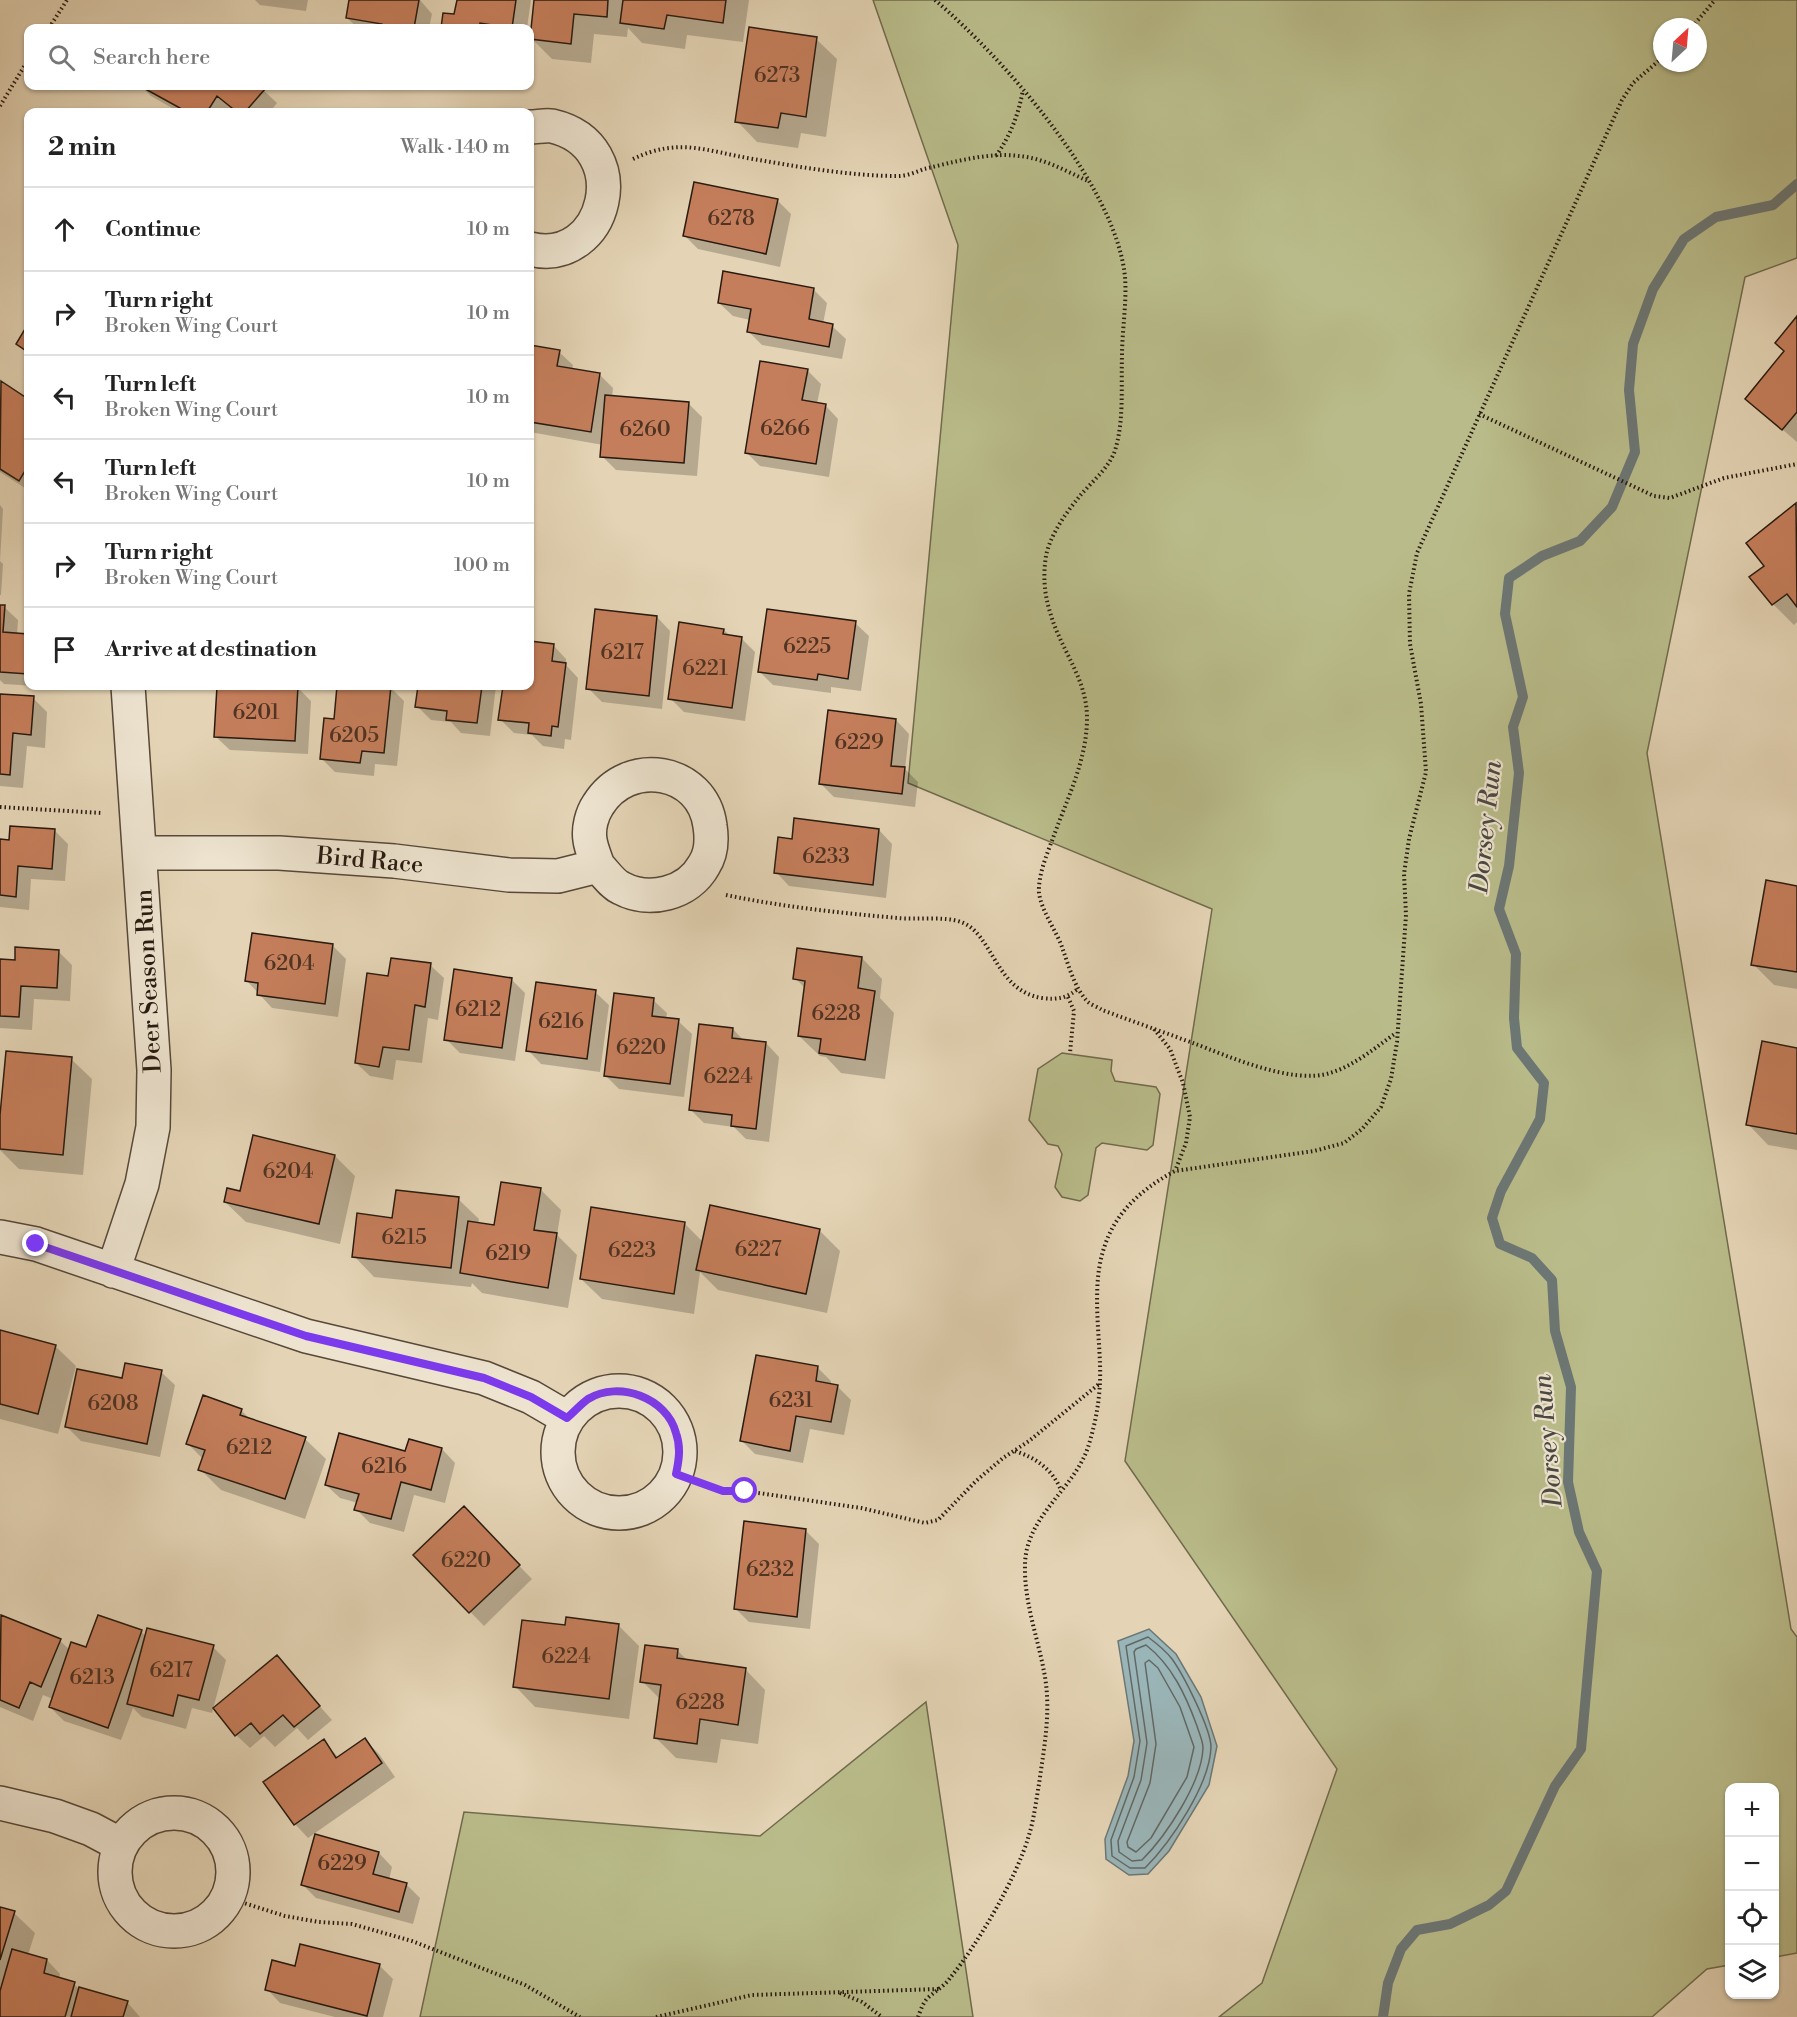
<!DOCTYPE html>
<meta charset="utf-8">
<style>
:root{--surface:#fff;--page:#f6f6f6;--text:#222;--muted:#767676;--line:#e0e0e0}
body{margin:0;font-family:"Libre Bodoni",serif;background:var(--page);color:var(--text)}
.controls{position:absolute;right:18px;bottom:18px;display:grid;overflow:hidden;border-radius:12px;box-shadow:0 2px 4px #0004}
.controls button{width:54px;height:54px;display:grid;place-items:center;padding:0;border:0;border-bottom:2px solid var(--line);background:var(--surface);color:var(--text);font:30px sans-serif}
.compass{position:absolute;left:1653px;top:18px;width:54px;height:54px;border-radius:50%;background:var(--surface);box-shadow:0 2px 4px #0004;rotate:26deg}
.stop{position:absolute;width:18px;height:18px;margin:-14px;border:4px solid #7c3aed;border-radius:50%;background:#fff}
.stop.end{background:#7c3aed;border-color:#fff;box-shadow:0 2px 6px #0008}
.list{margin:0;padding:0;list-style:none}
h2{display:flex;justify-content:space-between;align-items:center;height:78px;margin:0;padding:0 24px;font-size:26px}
h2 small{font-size:20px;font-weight:400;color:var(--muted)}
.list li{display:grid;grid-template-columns:39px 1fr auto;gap:18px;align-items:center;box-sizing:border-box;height:84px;padding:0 24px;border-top:2px solid var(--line)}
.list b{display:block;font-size:22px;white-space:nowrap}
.list p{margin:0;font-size:20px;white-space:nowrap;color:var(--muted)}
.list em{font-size:20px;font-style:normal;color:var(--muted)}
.icon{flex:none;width:33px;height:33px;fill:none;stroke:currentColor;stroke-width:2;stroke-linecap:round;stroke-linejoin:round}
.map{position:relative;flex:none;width:1797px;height:2017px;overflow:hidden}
.search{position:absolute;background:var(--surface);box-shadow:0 2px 4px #0004;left:24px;top:24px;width:510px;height:66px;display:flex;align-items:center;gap:15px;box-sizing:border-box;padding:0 21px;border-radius:12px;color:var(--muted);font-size:22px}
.panel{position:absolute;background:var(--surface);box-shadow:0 2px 4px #0004;left:24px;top:108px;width:510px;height:582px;border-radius:12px}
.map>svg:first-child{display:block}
.green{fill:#b9bc8a;stroke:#706b4d;stroke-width:1.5;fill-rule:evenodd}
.water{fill:#9ab5b8;stroke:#6c7775;stroke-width:1.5}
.shadow{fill:#0003}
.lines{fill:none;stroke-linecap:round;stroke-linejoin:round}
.shore{stroke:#616864;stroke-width:1.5}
.stream{stroke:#6c7775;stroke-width:10}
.building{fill:#c57e5b;stroke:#281a10;stroke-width:1.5}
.street-casing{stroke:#574839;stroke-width:36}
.path{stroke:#281a10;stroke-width:4;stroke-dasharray:1.5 3;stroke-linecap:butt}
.street{stroke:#ede3cf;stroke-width:33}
.route{stroke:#7c3aed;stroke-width:8}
.labels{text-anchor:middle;stroke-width:4.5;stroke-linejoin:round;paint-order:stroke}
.number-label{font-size:21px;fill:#4f3323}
.street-label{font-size:24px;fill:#281a10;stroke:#ede3cf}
.water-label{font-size:26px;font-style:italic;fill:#4a4842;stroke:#ede3cf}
</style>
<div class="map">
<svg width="1797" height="2017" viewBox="0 0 1797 2017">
<rect width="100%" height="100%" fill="#e4d4b5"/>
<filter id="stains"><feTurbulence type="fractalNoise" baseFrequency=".00333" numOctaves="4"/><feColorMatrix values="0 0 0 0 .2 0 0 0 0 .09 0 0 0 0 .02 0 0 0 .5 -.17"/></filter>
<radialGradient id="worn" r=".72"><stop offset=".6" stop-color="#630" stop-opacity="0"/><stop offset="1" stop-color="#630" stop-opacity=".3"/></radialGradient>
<path class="green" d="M873,0h924v258l-52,19 -98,476 144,876 6,8v316l-22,4 -1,-169h-44l-1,177 -22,4 -55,48h-433l43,-34 75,-214 -212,-308 87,-552 -304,-126 50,-538zM1662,27h36v36h-36z
M1062,1053l50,7 -1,11 4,10 41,6 4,7 -7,51 -6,5 -45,-7 -6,5 -8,47 -8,6 -18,-4 -7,-10 7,-33 -4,-8 -10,-2 -19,-24 9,-51z
M926,1702l47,315h-553l44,-205 296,24z"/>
<path class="water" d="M1149,1629l27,25 25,43 16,49 -8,39 -40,66 -21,23 -19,1 -23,-16 -1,-20 23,-63 6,-35 -16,-100z"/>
<path class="shadow" d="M255,0h53l-2,11 -46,-6z
M350,0h70l12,14 -3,14h-71l-11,-10z
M458,0h73l-4,28h-85l2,-14 12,2z
M535,0h214l-6,42 -56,-7 -2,14 -43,-6 -14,-15 -1,9 -33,-3 -3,29 -39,-4 -20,-20z
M816,39l21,20 -11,78 -25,-4 -3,15 -41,-6 -20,-21z
M141,86h118l18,17 -7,9h-34l-5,-4 -3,4h-49l-28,-16z
M778,201l13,13 -11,53 -82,-18 -14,-14z
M813,289l14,14 -4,21 9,2 14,13 -4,20 -80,-14 -14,-14 2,-11 -17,-4 -14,-13z
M1797,318v124l-50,-43 38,-47z
M530,347l29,5 14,13 -1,5 28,5 13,13 -1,9 76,6 14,14 -5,59 -81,-6 -14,-14 1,-11 -73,-13z
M807,370l14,14 -4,20 8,1 13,14 -9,58 -69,-11 -14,-14z
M1,383l27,17v90l-28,-18z
M0,505l3,4 -3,52 3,3 -2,31h-1z
M1796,505l1,117 -3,3 -21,-21 -7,-38 -18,-22z
M0,606l4,1 14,13 -1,15 11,1v50h22v1l-46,-3 -4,-4z
M657,617l13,14 -8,78 -60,-7 -14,-14z
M855,623l14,13 -8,55 -30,-4v6l-58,-8 -14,-14z
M724,630l6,6 11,2 14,14 -10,69 -61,-9 -14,-14z
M530,643l23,2 13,14v6l12,13 -7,62 -6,-1 -1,10 -21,-3 -11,-11 -18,-2 -14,-14 4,-33h26z
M219,686l78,1 14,14 -3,53 -78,-4 -14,-13z
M339,686l51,1 14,14 -7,65 -22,-2 -1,12 -39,-4 -14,-14 14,-37z
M419,686h77l-6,50 -29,-3 -10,-11 -20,-2 -14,-14z
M0,695l33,3 14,14 -2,36 -18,-2 -4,42 -23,-2z
M896,720l13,14 -4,35 13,13 -3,25 -81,-10 -14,-14z
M879,830l13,14 -6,54 -97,-12 -13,-14z
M55,831l13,13 -3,37 -34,-2 -2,31 -29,-3v-66l10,1z
M1797,887v102l-23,-4 -21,-21z
M332,945l14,14 -8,58 -66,-9 -25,-27z
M58,951l14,14 -2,36 -36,-2 -2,31 -32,-2v-67l16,1z
M862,958l20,21 -2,19 14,15 -9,66 -44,-6 -15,-16 -6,-1 -21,-20 7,-47 -11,-11z
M430,965l14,13 -6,42 -10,-2 -6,45 -26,-3 -3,20 -23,-4 -14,-13 34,-85z
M511,979l14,14 -10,68 -55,-8 -14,-14z
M595,992l14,13 -9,67 -59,-8 -13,-14z
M653,1000l14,13 -1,6 12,2 14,13 -8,63 -65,-8 -14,-14z
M733,1029l11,12 22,2 13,14 -10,85 -23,-3 -12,-12 -30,-4 -14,-14z
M1797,1049v101l-29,-5 -20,-21z
M71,1059l21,20 -9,96 -64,-6 -19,-19v-19z
M335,1156l20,20 -15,68 -94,-22 -21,-20 16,-10z
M541,1190l20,20 -4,25 20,20 -9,53 -86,-15 -10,-10 -1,4 -97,-10 -20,-21 40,-36 64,-21 21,20 -1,5 17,3z
M684,1223l19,19 116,-12 21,21 -13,62 -109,-23 -18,-18 -6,42 -92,-15 -21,-20z
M0,1332l55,14 21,20 -18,68 -58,-15z
M818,1368l13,13v4l6,1 14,14 -7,35 -34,-6 -7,34 -48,-9 -13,-13z
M161,1372l14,13 -15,72 -79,-16 -14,-14 57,-47z
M241,1410l10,10 54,19 21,20 -21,60 -84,-29 -21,-21 3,-10 -16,-16z
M442,1449l13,14 -10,40 -31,-8 -10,37 -34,-9 -14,-14 2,-6 -18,-5 -14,-13 80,-32z
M477,1522l55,57 -48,47 -69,-71z
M805,1530l14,14 -9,85 -61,-7 -13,-13z
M2,1617l58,24 10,9 17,-1 54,-18 5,6 67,10 13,13 -14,53 -20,-5 -6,21 -44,-12 -9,-9 -12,32 -57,-19 -14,-14 3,-8 -10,-4 -10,26 -33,-14v-86z
M618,1625l21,21 -10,73 -94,-12 -20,-21 51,-59z
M678,1651l10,10 57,8 20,21 -7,54 -37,-5 -4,24 -41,-5 -21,-21 6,-37 -19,-19z
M277,1658l55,62 -24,20 -11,-12 -22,19 -11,-11 -14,12 -14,-13z
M365,1740l14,14 16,23 -87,61 -13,-14 -30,-42 58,-41 16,17z
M379,1853l13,14 -3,13 17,4 14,14 -7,26 -97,-26 -13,-13z
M0,1908l14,5 21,20 -7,22 19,5 13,14 -1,5 15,5 5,5 48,13 13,15h-140z
M379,1965l14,14 -10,38h-48l-55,-14 -13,-14z"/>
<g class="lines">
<path class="shore" d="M1148,1637c8,6 18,14 24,22 11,15 39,70 39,88 -1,37 -40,95 -66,121h-15l-18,-12 -1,-16 23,-63 6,-36 -14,-95z
M1146,1645c26,20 40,51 51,81 2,7 6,15 6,22 -1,34 -37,88 -61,112l-10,1 -13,-9 -1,-11 23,-61 6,-37 -13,-91 2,-3z
M1149,1660l9,8 22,39 14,40 -7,30 -36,61 -15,14 -8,-5 -1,-5 23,-59 6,-39 -11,-81z"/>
<path class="stream" d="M1383,2017l5,-34 13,-34 16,-19 33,-6 39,-19 17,-14 49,-105 26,-37 16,-178 -18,-39 -11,-50 3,-95 -16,-56 -3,-51 -20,-22 -32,-14 -8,-26 9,-27 39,-72 4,-36 -27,-35 -3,-30 2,-64 -17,-45 10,-43 10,-93 -6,-46 10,-30 -18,-83 4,-36 33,-22 38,-15 32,-34 23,-55 -6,-62 4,-46 20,-55 31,-50 32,-22 57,-12 24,-21"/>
</g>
<path class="building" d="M349,0h70l-5,28h-33l1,-4 -36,-6z
M457,0h59l-4,28 -32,-5 -1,5h-38l2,-15 11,1z
M534,0h74l-1,17 -33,-3 -3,30 -41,-5z
M623,0h103l-3,23 -56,-8 -3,14 -44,-6z
M749,27l68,10 -11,80 -25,-4 -3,15 -43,-6z
M140,86h121l4,3 -20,23h-8l-20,-16 -10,16h-20z
M694,182l84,17 -12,55 -83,-18z
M723,271l91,17 -5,31 24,5 -4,23 -82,-15 4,-23 -33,-6z
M1797,316v96l-15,18 -37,-31 39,-48 -9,-8z
M28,324v28l-12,-8z
M530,345l30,5 -3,16 43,7 -9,59 -61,-10z
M760,361l48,8 -6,31 24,4 -10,60 -71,-11z
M1,381l27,18v67l-9,15 -19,-12z
M605,395l84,7 -5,61 -84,-6z
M1796,503l1,104 -10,-13 -15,11 -23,-28 15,-11 -18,-23z
M0,605h5l-2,27 25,2v40l-28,-2z
M595,609l62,7 -8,80 -63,-7z
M767,609l89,12 -8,58 -30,-5 -1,6 -59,-8z
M679,622l45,7 -1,5 19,3 -10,71 -64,-9z
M530,641l24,3 -2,17 14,2 -8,64 -6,-1 -1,10 -23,-3 1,-10 -31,-3 5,-34h27z
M217,686h81l-3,55 -81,-4z
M337,686h54l-7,67 -22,-2 -2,12 -40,-4 4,-41 10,1z
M418,686h64l-5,37 -31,-3 1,-9 -32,-4z
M0,694l34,2 -3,39 -18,-2 -3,42 -10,-1z
M828,710l68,9 -5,47 14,1 -3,27 -83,-10z
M794,818l85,11 -6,56 -99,-12 4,-36 14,2z
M10,826l45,3 -3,40 -34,-3 -2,31 -16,-2v-56l9,1z
M1766,880l31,6v86l-46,-7z
M252,933l81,11 -8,60 -68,-9 1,-12 -13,-2z
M15,947l44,3 -2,38 -36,-2 -2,31 -19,-1v-57l15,1z
M797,948l65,9 -4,31 17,3 -10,69 -46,-7 2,-14 -23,-3 7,-55 -12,-2z
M391,958l40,5 -6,44 -10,-2 -6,45 -26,-3 -4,20 -24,-4 12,-90 21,3z
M454,969l58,9 -10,70 -58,-8z
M536,982l60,8 -9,69 -61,-8z
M614,993l40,5 -2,18 27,3 -9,65 -66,-8z
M699,1024l34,4 -1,10 34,4 -10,87 -25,-3 1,-11 -43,-5z
M1762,1041l35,7v86l-51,-9z
M6,1051l66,6 -9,98 -63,-6v-34z
M253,1135l82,20 -16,69 -95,-22 3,-14 13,3z
M501,1182l40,6 -7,42 23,3 -9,55 -88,-15 8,-52 26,4z
M396,1190l63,7 -8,71 -99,-11 5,-44 35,5z
M710,1205l110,24 -14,65 -110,-24z
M591,1207l94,15 -11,72 -94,-15z
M0,1330l56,15 -18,69 -38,-10z
M756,1355l62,11 -2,15 22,4 -7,37 -35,-6 -6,35 -50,-10z
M125,1363l37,7 -15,74 -82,-17 12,-58 45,9z
M203,1395l39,14 -2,6 66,22 -21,62 -87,-29 7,-20 -19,-6z
M339,1433l66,18 4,-12 33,9 -11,42 -30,-8 -10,37 -37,-9 5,-16 -34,-9z
M464,1506l56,59 -51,48 -56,-58z
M744,1521l62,8 -9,88 -63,-8z
M1,1615l60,24 -20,48 -11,-5 -11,26 -19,-8z
M98,1615l44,15 -34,98 -59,-21 22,-65 15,5z
M566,1617l53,7 -10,75 -96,-12 9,-67 43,5z
M147,1628l67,17 -15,55 -21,-5 -5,21 -46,-12z
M645,1645l33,4 -1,9 69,10 -8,57 -38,-6 -3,25 -43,-6 7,-53 -21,-3z
M277,1655l43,51 -26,21 -11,-12 -23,19 -9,-11 -16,13 -22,-28z
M365,1738l17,25 -88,62 -31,-43 61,-43 12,19z
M315,1834l64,18 -6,22 34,9 -8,29 -98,-27z
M0,1907l15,4 -15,49z
M300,1944l80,20 -13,52 -102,-26 7,-30 23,6z
M12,1949l35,10 -3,14 31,9 -10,35h-65v-26z
M79,1987l49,14 -5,16h-52z"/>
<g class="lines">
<defs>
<path id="street" d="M530,127c7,0 15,-2 22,-1 86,20 54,142 -22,123
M140,853h139l115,8 115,14 49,1 40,-10c7,7 14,18 23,22 28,15 67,6 83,-23 8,-12 8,-26 6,-39 -7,-57 -82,-70 -112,-21 -6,9 -10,23 -8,35 1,8 5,17 8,26
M0,1237l36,7 270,92 178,42 47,19 36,21
M113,1271l29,-87 11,-57 1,-57 -26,-384
M558 1452a61 61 0 1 1 122 0a61 61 0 1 1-122 0Z
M0,1803l55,13 36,13 30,16
M115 1872a59 59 0 1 1 118 0a59 59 0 1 1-118 0Z"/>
</defs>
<use href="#street" class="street-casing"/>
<path class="path" d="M935,0c68,58 181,185 190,277 2,25 -3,53 -3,79 -1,30 2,62 -6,91 -5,20 -24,34 -37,50 -13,16 -29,38 -33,59 -3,19 -2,37 4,56 10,37 37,66 37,106 0,42 -20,81 -34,120 -6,16 -15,37 -14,55 3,20 18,38 24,57 6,17 12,38 24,51 4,4 11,6 15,9 30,11 61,22 91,33 35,13 99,42 137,30 24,-7 46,-26 66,-40
M1692,27l23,-27
M49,28l18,-28
M0,106l28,-46
M996,156c15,-22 22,-40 27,-66
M633,159c46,-22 73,-8 120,0 46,8 98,17 145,17 9,0 18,-4 26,-7 30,-7 64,-17 95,-13 24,2 47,15 69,25
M1479,414l175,82 16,2 54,-20 73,-14
M0,807l101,6
M726,895c58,12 114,18 172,23 18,2 47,-2 63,4 32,11 34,69 81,76 16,2 25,0 37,-10
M1068,997l6,14 -4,42
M1154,1029l16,20 13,34 7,34 -4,26 -11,28
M1015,1451c21,7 37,18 46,39
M676,1474l47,17h22l116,17 64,15 13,-3 38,-39 27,-23 26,-17 70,-57
M228,1898l57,18 34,6 33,2 60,17 113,44 55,32
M840,1993l22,9 20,15
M656,2017l96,-22 187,-6
M918,2017c2,-5 4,-12 8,-17 7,-8 18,-13 24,-22 28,-34 67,-101 79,-143 5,-16 7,-34 10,-51 5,-36 12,-71 6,-107 -6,-36 -21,-74 -20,-111 0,-51 51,-77 64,-122 8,-26 12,-52 11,-79 -1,-36 -8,-82 4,-117 11,-36 39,-60 71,-77l139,-20 30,-8 18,-14 19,-22 10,-28 6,-37 9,-127 -2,-41 5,-35 17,-67 -5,-68 -11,-60 -1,-50 8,-41 205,-453 11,-17 29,-25"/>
<use href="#street" class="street"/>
</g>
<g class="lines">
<path class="route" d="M36,1244l270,92 178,42 47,19 36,21c7,-6 14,-14 21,-19 31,-19 79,-1 88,34 5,14 3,27 0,41l47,17h22"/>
</g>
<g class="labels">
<g class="number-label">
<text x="777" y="82">6273</text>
<text x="731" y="225">6278</text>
<text x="785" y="435">6266</text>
<text x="645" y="436">6260</text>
<text x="807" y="653">6225</text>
<text x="622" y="659">6217</text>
<text x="705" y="675">6221</text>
<text x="256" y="719">6201</text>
<text x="354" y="742">6205</text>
<text x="859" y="749">6229</text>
<text x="826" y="863">6233</text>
<text x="289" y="970">6204</text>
<text x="478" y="1016">6212</text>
<text x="836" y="1020">6228</text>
<text x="561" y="1028">6216</text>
<text x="641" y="1054">6220</text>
<text x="728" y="1083">6224</text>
<text x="288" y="1178">6204</text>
<text x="404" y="1244">6215</text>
<text x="758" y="1256">6227</text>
<text x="632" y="1257">6223</text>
<text x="508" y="1260">6219</text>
<text x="791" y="1407">6231</text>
<text x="113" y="1410">6208</text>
<text x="249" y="1454">6212</text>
<text x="384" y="1473">6216</text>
<text x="466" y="1567">6220</text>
<text x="770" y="1576">6232</text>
<text x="566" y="1663">6224</text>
<text x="171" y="1677">6217</text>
<text x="92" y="1684">6213</text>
<text x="700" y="1709">6228</text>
<text x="342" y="1870">6229</text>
</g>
<g class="street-label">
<text transform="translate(370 860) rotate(5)" y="8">Bird Race</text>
<text transform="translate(148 981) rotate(-93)" y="8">Deer Season Run</text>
</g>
<g class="water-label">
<text transform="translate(1485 827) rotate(-84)" y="9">Dorsey Run</text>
<text transform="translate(1547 1441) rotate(-95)" y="9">Dorsey Run</text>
</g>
</g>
<rect width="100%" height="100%" filter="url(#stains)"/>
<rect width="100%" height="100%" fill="url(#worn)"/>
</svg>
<div class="controls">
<button>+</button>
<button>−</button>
<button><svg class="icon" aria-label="locate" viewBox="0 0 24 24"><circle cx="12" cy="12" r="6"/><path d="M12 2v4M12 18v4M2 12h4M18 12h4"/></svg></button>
<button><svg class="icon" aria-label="layers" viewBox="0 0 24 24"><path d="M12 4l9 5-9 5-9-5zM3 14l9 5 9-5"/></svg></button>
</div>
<svg class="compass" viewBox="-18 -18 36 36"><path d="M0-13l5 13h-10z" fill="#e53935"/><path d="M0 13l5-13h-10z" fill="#767676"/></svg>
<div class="stop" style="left:745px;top:1491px"></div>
<div class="stop end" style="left:36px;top:1244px"></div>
<div class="search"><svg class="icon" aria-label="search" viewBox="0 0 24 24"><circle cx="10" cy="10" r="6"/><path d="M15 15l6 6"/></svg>Search here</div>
<section class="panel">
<h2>2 min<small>Walk · 140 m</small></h2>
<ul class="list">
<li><svg class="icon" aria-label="ahead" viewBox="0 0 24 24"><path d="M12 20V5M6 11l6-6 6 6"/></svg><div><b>Continue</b></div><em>10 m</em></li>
<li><svg class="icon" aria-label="right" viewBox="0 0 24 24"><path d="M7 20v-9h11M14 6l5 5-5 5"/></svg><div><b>Turn right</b><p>Broken Wing Court</p></div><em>10 m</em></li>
<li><svg class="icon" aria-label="left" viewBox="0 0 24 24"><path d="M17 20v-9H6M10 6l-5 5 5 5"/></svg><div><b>Turn left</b><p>Broken Wing Court</p></div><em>10 m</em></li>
<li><svg class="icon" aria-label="left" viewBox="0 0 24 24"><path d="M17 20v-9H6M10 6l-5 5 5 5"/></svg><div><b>Turn left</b><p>Broken Wing Court</p></div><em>10 m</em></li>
<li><svg class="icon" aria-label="right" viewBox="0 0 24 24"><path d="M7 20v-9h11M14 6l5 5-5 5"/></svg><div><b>Turn right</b><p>Broken Wing Court</p></div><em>100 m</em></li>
<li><svg class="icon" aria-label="arrive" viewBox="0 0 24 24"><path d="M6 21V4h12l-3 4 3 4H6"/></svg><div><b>Arrive at destination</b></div></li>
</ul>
</section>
</div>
